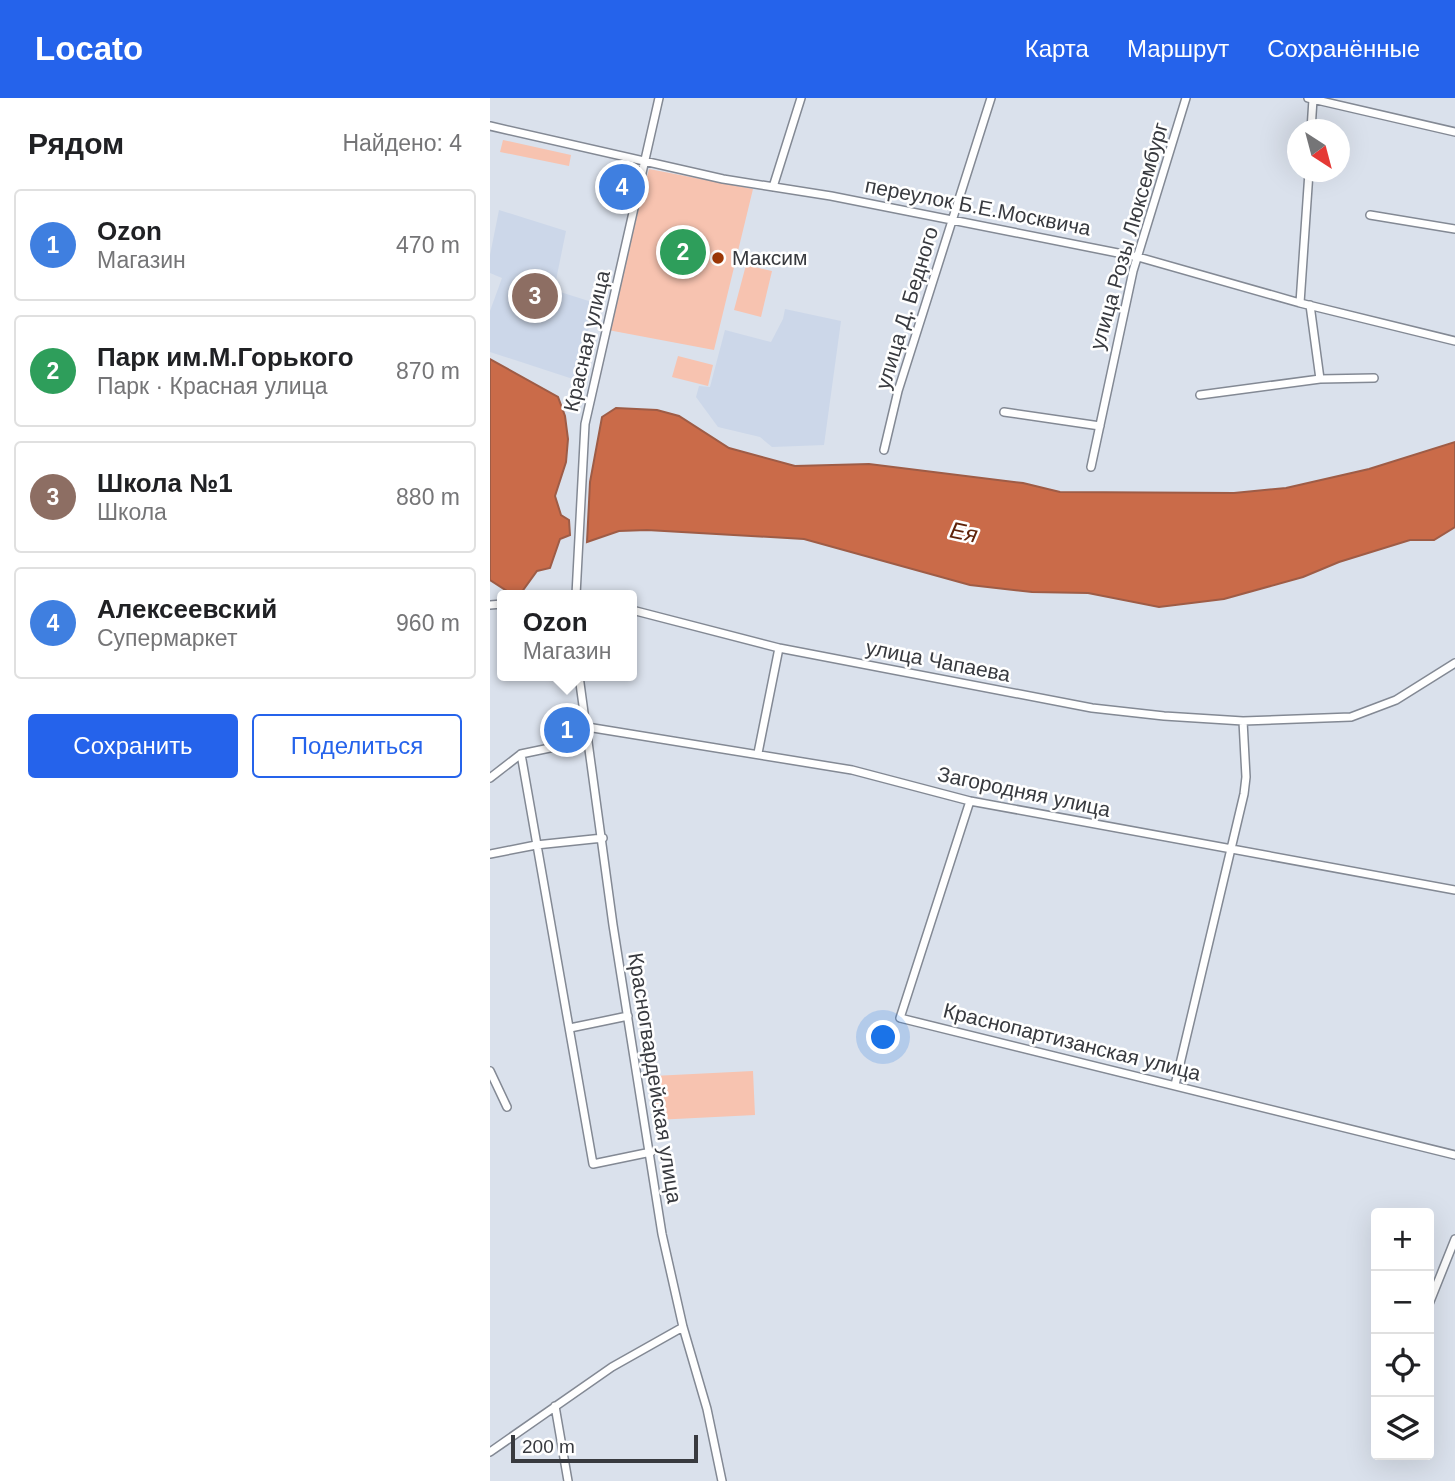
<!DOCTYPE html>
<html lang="ru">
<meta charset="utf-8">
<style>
:root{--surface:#fff;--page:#f6f6f6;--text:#202124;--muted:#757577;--line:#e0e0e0;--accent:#2563eb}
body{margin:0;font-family:Helvetica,sans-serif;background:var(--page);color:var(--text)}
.controls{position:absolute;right:21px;bottom:21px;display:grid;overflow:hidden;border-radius:7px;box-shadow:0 7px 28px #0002}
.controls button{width:63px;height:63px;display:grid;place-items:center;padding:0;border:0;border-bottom:2px solid var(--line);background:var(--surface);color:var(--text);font:35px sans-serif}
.compass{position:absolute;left:797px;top:21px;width:63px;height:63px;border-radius:50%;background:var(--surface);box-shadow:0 7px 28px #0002;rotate:144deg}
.scale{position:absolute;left:21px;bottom:18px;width:187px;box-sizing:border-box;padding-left:7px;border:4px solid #383a3f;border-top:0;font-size:19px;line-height:24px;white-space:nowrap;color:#383a3f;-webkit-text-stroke:5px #fff;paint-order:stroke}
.you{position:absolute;left:394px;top:940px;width:24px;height:24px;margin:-18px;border:5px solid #fff;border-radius:50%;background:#1a73e8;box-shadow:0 0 0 10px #1a73e833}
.badge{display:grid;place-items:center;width:46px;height:46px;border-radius:50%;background:var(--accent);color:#fff;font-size:23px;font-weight:700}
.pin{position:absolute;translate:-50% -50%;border:4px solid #fff;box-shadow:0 2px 7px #0006}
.popup{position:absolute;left:7px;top:492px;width:140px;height:91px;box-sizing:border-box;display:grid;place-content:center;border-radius:7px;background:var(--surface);filter:drop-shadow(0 2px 5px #0005);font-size:23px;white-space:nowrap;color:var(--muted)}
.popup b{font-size:26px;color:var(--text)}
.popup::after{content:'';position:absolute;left:50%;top:100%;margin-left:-14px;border:14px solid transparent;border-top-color:var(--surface)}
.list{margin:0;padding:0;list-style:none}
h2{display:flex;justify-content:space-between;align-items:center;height:91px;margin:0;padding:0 28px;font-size:30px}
h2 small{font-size:23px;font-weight:400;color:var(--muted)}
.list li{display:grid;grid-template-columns:46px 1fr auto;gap:21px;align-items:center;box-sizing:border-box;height:112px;margin:0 14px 14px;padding:0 14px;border:2px solid var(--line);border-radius:7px}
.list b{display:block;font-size:26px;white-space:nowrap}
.list p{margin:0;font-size:23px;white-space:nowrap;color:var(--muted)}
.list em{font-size:23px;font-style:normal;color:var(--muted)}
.actions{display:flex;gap:14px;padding:21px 28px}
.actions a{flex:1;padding:16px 0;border:2px solid var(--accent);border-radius:7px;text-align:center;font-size:24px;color:var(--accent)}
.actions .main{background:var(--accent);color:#fff}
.icon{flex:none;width:38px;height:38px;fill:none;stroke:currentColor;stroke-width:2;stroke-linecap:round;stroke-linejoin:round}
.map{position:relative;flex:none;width:965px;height:1383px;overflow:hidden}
header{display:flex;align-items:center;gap:42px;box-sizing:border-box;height:98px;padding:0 35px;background:var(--accent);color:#fff}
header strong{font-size:33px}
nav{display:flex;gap:38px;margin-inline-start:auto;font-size:24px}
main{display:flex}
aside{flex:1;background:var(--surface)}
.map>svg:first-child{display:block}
.built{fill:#ccd7e9}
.green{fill:#f7c3b0}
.water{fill:#ca6b49;stroke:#9e5c46;stroke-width:2}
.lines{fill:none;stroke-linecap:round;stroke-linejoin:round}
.minor-casing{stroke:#838994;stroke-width:10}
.minor{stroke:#fff;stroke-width:7}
.poi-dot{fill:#9c3707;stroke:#fff;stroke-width:2.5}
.labels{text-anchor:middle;stroke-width:5;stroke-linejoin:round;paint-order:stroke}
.street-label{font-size:21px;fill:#383a3f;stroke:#fff}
.poi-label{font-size:21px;fill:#383a3f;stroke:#fff;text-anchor:start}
.water-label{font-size:23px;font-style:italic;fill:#60230a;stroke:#fff}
</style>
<header>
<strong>Locato</strong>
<nav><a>Карта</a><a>Маршрут</a><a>Сохранённые</a></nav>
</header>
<main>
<aside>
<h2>Рядом<small>Найдено: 4</small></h2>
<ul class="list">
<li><span class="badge" style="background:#3f7fe0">1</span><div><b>Ozon</b><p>Магазин</p></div><em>470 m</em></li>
<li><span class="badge" style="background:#2e9e5b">2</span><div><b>Парк им.М.Горького</b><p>Парк · Красная улица</p></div><em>870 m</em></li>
<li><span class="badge" style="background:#8d6e63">3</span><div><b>Школа №1</b><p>Школа</p></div><em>880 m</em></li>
<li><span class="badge" style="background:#3f7fe0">4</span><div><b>Алексеевский</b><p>Супермаркет</p></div><em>960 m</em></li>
</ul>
<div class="actions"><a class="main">Сохранить</a><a>Поделиться</a></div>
</aside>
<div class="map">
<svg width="965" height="1383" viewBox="0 0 965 1383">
<rect width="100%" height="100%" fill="#dae1ec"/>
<path class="built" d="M9,112l67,21 -12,59 41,13 -19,77 -86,-28v-41l12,-33 -12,-5v-18z
M295,211l56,12 -17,124 -52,2 -12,-10 -42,-10 -22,-30 3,-11 11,1 15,-57 46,12 12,-23z"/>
<path class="green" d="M13,42l68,15 -2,11 -69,-14z
M159,71l104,20 -39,161 -106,-20z
M256,167l26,6 -11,46 -27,-7z
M188,258l35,9 -5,21 -36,-9z
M263,973l2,44 -100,5 -2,-44z"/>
<path class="water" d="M0,261l68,38 7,19 3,23 -2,23 -11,34 6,19 8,5 1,15 -10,4 -10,29 -13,3 -16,22h-11l-20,-13z
M126,310l41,2 22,6 50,32 66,18 74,-2 154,19 37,9 174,1 52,-5 83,-19 86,-27v85l-21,13h-24l-71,22 -36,15 -79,22 -65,8 -71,-14 -56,-1 -62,-7 -166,-46 -157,-9 -28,1 -32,11 3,-60 12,-65z"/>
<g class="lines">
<defs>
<path id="minor" d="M818,0l147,34
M0,28l233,53 108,17 307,61 162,46 155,38
M821,32l2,-31
M283,89l28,-89
M880,117l85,14
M810,205l9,-131
M820,207l10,74
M710,297l120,-16 54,-1
M514,314l96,14
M394,352l14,-59 93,-293
M601,369l42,-196 53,-173
M86,497l9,-171 74,-326
M0,507l12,-1
M142,512l147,38 313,60 72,8 79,5 108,-4 45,-17 59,-37
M89,578l34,249 49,309 21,93 24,82 15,72
M97,629l265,43 118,31 485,89
M268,655l21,-105
M31,656l72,410 58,-12
M0,680l31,-24 67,-14
M480,703l-70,217 555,137
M0,756l46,-9 67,-7
M80,930l58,-12
M0,973l17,36
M685,987l69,-291 2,-17 -3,-56
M939,1206l26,-65
M65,1308l13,75
M0,1354l122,-85 71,-40"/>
</defs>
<use href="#minor" class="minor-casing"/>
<use href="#minor" class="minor"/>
</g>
<circle class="poi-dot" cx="228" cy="160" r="7"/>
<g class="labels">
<g class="street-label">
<text transform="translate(488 109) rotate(11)" y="7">переулок Б.Е.Москвича</text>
<text transform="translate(639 138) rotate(-74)" y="7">улица Розы Люксембург</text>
<text transform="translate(417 210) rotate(-73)" y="7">улица Д. Бедного</text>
<text transform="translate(97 243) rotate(-77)" y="7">Красная улица</text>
<text transform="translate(448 563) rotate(11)" y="7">улица Чапаева</text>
<text transform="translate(534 694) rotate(12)" y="7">Загородняя улица</text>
<text transform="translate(582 944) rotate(14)" y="7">Краснопартизанская улица</text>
<text transform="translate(165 980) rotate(81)" y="7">Красногвардейская улица</text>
</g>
<g class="poi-label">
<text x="242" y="167">Максим</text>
</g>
<g class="water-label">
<text transform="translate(474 434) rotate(12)" y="8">Ея</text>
</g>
</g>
</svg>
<div class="controls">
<button>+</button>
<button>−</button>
<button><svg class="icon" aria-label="locate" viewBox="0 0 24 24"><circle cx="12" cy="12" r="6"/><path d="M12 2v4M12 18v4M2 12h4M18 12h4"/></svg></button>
<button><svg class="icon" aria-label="layers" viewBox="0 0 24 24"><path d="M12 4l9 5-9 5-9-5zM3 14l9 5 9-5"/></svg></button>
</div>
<svg class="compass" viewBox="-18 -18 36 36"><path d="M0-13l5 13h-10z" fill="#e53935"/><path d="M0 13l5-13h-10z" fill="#757577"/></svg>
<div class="scale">200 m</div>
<div class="you"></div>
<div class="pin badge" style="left:77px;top:632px;background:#3f7fe0">1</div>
<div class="popup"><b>Ozon</b>Магазин</div>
<div class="pin badge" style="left:193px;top:154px;background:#2e9e5b">2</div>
<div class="pin badge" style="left:45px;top:198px;background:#8d6e63">3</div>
<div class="pin badge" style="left:132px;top:89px;background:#3f7fe0">4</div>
</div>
</main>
